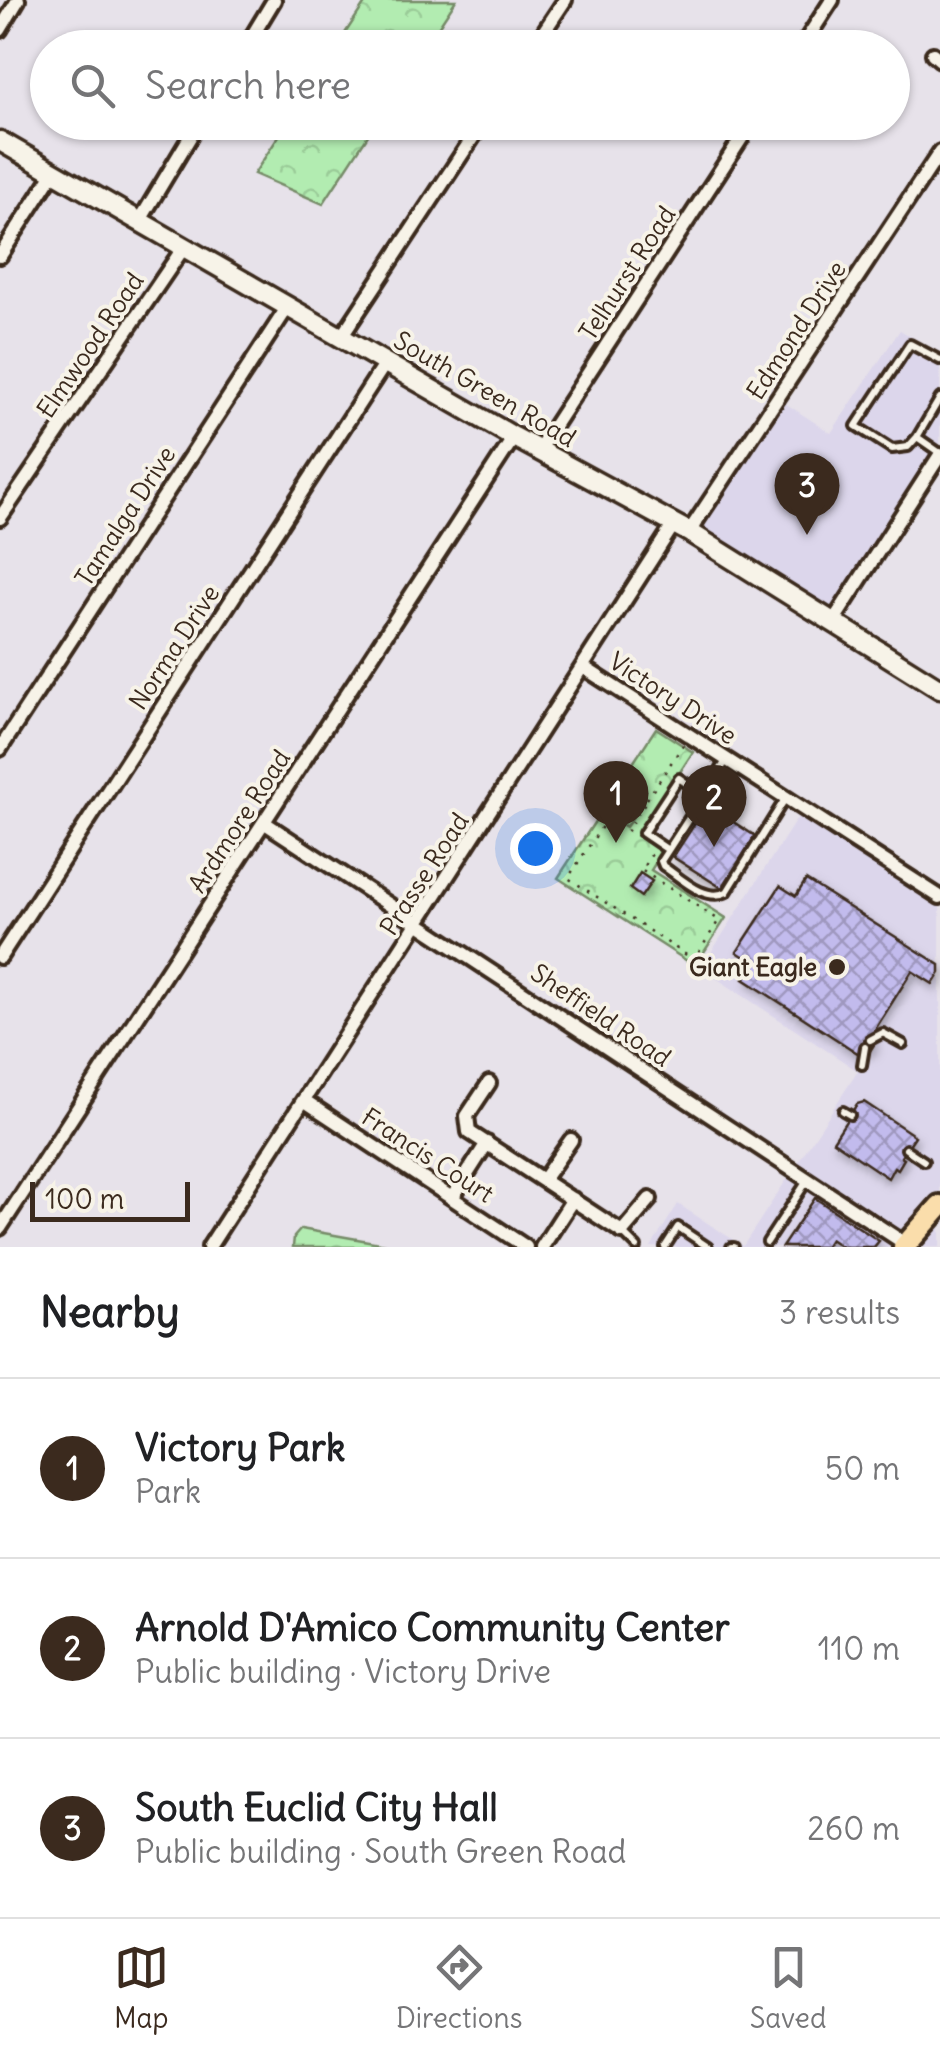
<!DOCTYPE html>
<meta charset="utf-8">
<style>
:root{--surface:#fff;--page:#f2f2f2;--text:#202124;--muted:#757577;--line:#e0e0e0;--accent:#3b2a1e}
body{margin:0;font-family:Delius,sans-serif;background:var(--page);color:var(--text)}
.scale{position:absolute;left:30px;bottom:25px;width:160px;box-sizing:border-box;padding-left:10px;border:5px solid #3b2a1e;border-top:0;font-size:28px;line-height:35px;white-space:nowrap;color:#3b2a1e;-webkit-text-stroke:8px #f7f3e8;paint-order:stroke}
.you{position:absolute;left:535px;top:848px;width:35px;height:35px;margin:-25px;border:8px solid #fff;border-radius:50%;background:#1a73e8;box-shadow:0 0 0 15px #1a73e833}
.badge{display:grid;place-items:center;width:65px;height:65px;border-radius:50%;background:var(--accent);color:#fff;font-size:32px;font-weight:700}
.pin{position:absolute;translate:-50% -82px;filter:drop-shadow(0 2px 5px #0008)}
.pin::after{content:'';position:absolute;top:52px;width:35px;height:30px;background:inherit;clip-path:polygon(0 0,100% 0,50% 100%)}
.list{margin:0;padding:0;list-style:none}
h2{display:flex;justify-content:space-between;align-items:center;height:130px;margin:0;padding:0 40px;font-size:42px}
h2 small{font-size:32px;font-weight:400;color:var(--muted)}
.list li{display:grid;grid-template-columns:65px 1fr auto;gap:30px;align-items:center;box-sizing:border-box;height:180px;padding:0 40px;border-top:2px solid var(--line)}
.list b{display:block;font-size:38px;white-space:nowrap}
.list p{margin:0;font-size:32px;white-space:nowrap;color:var(--muted)}
.list em{font-size:32px;font-style:normal;color:var(--muted)}
.icon{flex:none;width:55px;height:55px;fill:none;stroke:currentColor;stroke-width:2;stroke-linecap:round;stroke-linejoin:round}
.map{position:relative;flex:none;width:940px;height:1247px;overflow:hidden}
.search{position:absolute;background:var(--surface);box-shadow:0 2px 8px #0004;left:30px;right:30px;top:30px;height:110px;display:flex;align-items:center;gap:25px;box-sizing:border-box;padding:0 35px;border-radius:55px;color:var(--muted);font-size:38px}
.sheet{height:670px;background:var(--surface)}
nav{display:flex;justify-content:space-around;align-items:center;box-sizing:border-box;height:140px;border-top:2px solid var(--line);background:var(--surface);font-size:28px;color:var(--muted)}
nav a{display:grid;justify-items:center;gap:5px}
nav .on{color:var(--accent)}
.map>svg:first-child{display:block}
.built{fill:#dcd6eb}
.forest{fill:url(#forest-crowns);stroke:#768b68;stroke-width:2.5}
.garden{fill:url(#garden-dots);stroke:#768b68;stroke-width:2.5}
.building{fill:url(#building-cross-hatch);stroke:#3b2a1e;stroke-width:2.5;filter:url(#shadow)}
.lines{fill:none;stroke-linecap:round;stroke-linejoin:round}
.lane-casing{stroke:#3b2a1e;stroke-width:14}
.street-casing{stroke:#3b2a1e;stroke-width:20}
.secondary-casing{stroke:#3b2a1e;stroke-width:25}
.primary-casing{stroke:#3b2a1e;stroke-width:28}
.path{stroke:#3b2a1e;stroke-width:2.5;stroke-dasharray:2.5 8;stroke-linecap:butt}
.lane{stroke:#f7f3e8;stroke-width:6}
.street{stroke:#f7f3e8;stroke-width:12}
.secondary{stroke:#f7f3e8;stroke-width:18}
.primary{stroke:#faddab;stroke-width:20}
.poi-dot{fill:#3b2a1e;stroke:#f7f3e8;stroke-width:4}
.labels{text-anchor:middle;stroke-width:8;stroke-linejoin:round;paint-order:stroke}
.street-label{font-size:25px;fill:#3b2a1e;stroke:#f7f3e8}
.poi-label{font-size:25px;font-weight:bold;fill:#3b2a1e;stroke:#f7f3e8;text-anchor:end}
</style>
<div class="map">
<svg width="940" height="1247" viewBox="0 0 940 1247">
<defs>
<pattern id="forest-crowns" width="20" height="18" patternUnits="userSpaceOnUse" patternTransform="scale(2.5)"><rect width="20" height="18" fill="#b2ecb1"/><path d="M2 6a3 3 0 1 1 6 0M12 15a3 3 0 1 1 6 0" fill="none" stroke="#9acb98"/></pattern>
<pattern id="garden-dots" width="8" height="8" patternUnits="userSpaceOnUse" patternTransform="scale(2.5)"><rect width="8" height="8" fill="#b2ecb1"/><path d="M2 2h.1M6 6h.1" fill="none" stroke="#9acb98" stroke-width="1.8" stroke-linecap="round"/></pattern>
<pattern id="building-cross-hatch" width="8" height="8" patternUnits="userSpaceOnUse" patternTransform="scale(2.5)"><rect width="8" height="8" fill="#c2bbed"/><path d="M0 0l8 8M0 8l8-8" fill="none" stroke="#9f98bf"/></pattern>
<filter id="shadow"><feDropShadow dx="3" dy="5.5" stdDeviation="5" flood-color="#0004"/></filter>
</defs>
<rect width="100%" height="100%" fill="#e7e2ea"/>
<filter id="ink" filterUnits="userSpaceOnUse"><feTurbulence type="fractalNoise" baseFrequency=".01" numOctaves="2"/><feDisplacementMap in="SourceGraphic" scale="20" xChannelSelector="R" yChannelSelector="G"/><feConvolveMatrix kernelMatrix="1 2 1 2 8 2 1 2 1" color-interpolation-filters="sRGB"/></filter>
<g filter="url(#ink)">
<path class="built" d="M900,330l40,24v101l-106,165 -145,-88 88,-134 54,35z
M803,809l137,88v350h-289l27,-43 65,42 115,-175 -142,-93 -13,-13z"/>
<path class="forest" d="M367,0h89l-31,47h-89z
M288,122l88,1 -53,81 -69,-30z
M656,728l37,24 -54,83 24,16 -12,19 75,48 -31,48 -137,-88z
M301,1229l101,18h-109l1,-10z"/>
<path class="garden" d="M634,795l7,10 -15,22 -15,-10 15,-21z"/>
<path class="building" d="M707,805l48,31 -33,52 -49,-31z
M640,873l12,8 -11,16 -11,-8z
M806,880l134,85v8l-7,11 -21,-13 -43,68 6,4 -5,8 -6,-4 -5,7 -115,-75 10,-16 -17,-11 43,-66 16,10z
M864,1102l51,34 -14,21 3,2 -6,10 -4,-2 -6,11 -55,-37 24,-37z
M815,1198l64,43 -5,6h-32l-12,-8 -5,8h-43z"/>
<g class="lines">
<defs>
<path id="lane" d="M940,398l-23,39 23,16
M917,437l-9,10 -16,2 -36,-23 54,-82 30,16
M726,761l-65,100 2,5c18,12 42,37 64,26l58,-93
M668,850l-25,-17 36,-55 25,18
M870,1040l13,-7 20,11
M862,1065l3,-18
M843,1111l7,4
M906,1149l18,12
M622,1232l15,15
M767,1242l40,-61
M665,1247l13,-20 30,20
M731,1247h3"/>
<path id="street" d="M0,30l18,-30
M245,48l29,-48
M533,48l32,-48
M801,48l31,-48
M933,54l7,6
M139,222l60,-100
M0,256l54,-84
M342,336l141,-214
M539,449l213,-327
M0,518l184,-271
M689,532l251,-380
M834,620l106,-165
M583,667l357,230
M0,749l287,-441
M265,823l645,424
M0,957l386,-595
M489,1083l-22,33 2,16 153,100 28,-33
M305,1101l221,146
M543,1180l28,-40
M452,1198l35,-55
M0,1228l514,-791
M209,1247l465,-723
M542,1247l31,-48"/>
<path id="secondary" d="M0,141l514,296 175,95 251,157"/>
<path id="primary" d="M904,1247l36,-41"/>
</defs>
<use href="#lane" class="lane-casing"/>
<use href="#street" class="street-casing"/>
<use href="#secondary" class="secondary-casing"/>
<use href="#primary" class="primary-casing"/>
<path class="path" d="M630,793l16,8 -19,29 29,18 -15,22 78,50 -25,40 -126,-82 54,-82z
M647,799l36,-54"/>
<use href="#lane" class="lane"/>
<use href="#street" class="street"/>
<use href="#secondary" class="secondary"/>
<use href="#primary" class="primary"/>
</g>
</g>
<circle class="poi-dot" cx="837" cy="967" r="10"/>
<g class="labels">
<g class="street-label">
<text transform="translate(627 273) rotate(-57)" y="9">Telhurst Road</text>
<text transform="translate(796 330) rotate(-57)" y="9">Edmond Drive</text>
<text transform="translate(90 345) rotate(-56)" y="9">Elmwood Road</text>
<text transform="translate(485 389) rotate(30)" y="9">South Green Road</text>
<text transform="translate(125 516) rotate(-57)" y="9">Tamalga Drive</text>
<text transform="translate(174 647) rotate(-57)" y="9">Norma Drive</text>
<text transform="translate(673 698) rotate(33)" y="9">Victory Drive</text>
<text transform="translate(239 821) rotate(-57)" y="9">Ardmore Road</text>
<text transform="translate(424 874) rotate(-57)" y="9">Prasse Road</text>
<text transform="translate(601 1015) rotate(34)" y="9">Sheffield Road</text>
<text transform="translate(428 1155) rotate(33)" y="9">Francis Court</text>
</g>
<g class="poi-label">
<text x="817" y="976">Giant Eagle</text>
</g>
</g>
</svg>
<div class="scale">100 m</div>
<div class="you"></div>
<div class="pin badge" style="left:616px;top:843px">1</div>
<div class="pin badge" style="left:714px;top:847px">2</div>
<div class="pin badge" style="left:807px;top:535px">3</div>
<div class="search"><svg class="icon" aria-label="search" viewBox="0 0 24 24"><circle cx="10" cy="10" r="6"/><path d="M15 15l6 6"/></svg>Search here</div>
</div>
<section class="sheet">
<h2>Nearby<small>3 results</small></h2>
<ul class="list">
<li><span class="badge">1</span><div><b>Victory Park</b><p>Park</p></div><em>50 m</em></li>
<li><span class="badge">2</span><div><b>Arnold D'Amico Community Center</b><p>Public building · Victory Drive</p></div><em>110 m</em></li>
<li><span class="badge">3</span><div><b>South Euclid City Hall</b><p>Public building · South Green Road</p></div><em>260 m</em></li>
</ul>
</section>
<nav>
<a class="on"><svg class="icon" aria-label="map" viewBox="0 0 24 24"><path d="M3 6l6-2 6 2 6-2v14l-6 2-6-2-6 2zM9 4v14M15 6v14"/></svg>Map</a>
<a><svg class="icon" aria-label="directions" viewBox="0 0 24 24"><path d="M12 3l9 9-9 9-9-9zM9 14v-3h6M13 9l2 2-2 2"/></svg>Directions</a>
<a><svg class="icon" aria-label="saved" viewBox="0 0 24 24"><path d="M7 4h10v16l-5-4-5 4z"/></svg>Saved</a>
</nav>
